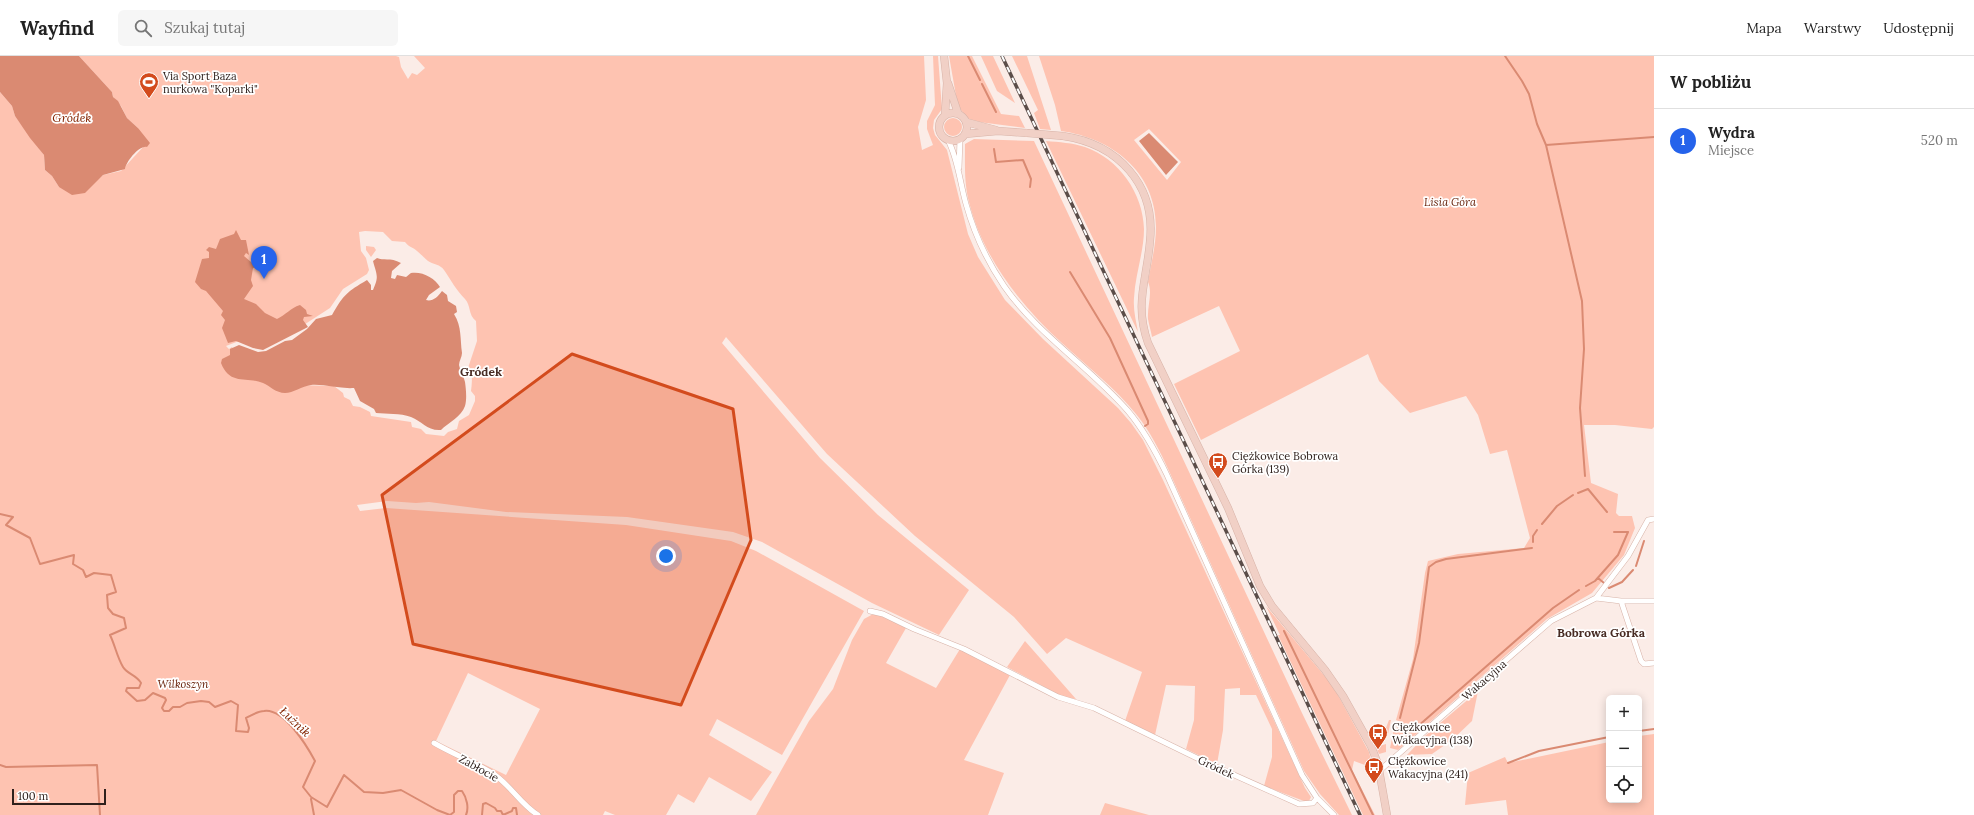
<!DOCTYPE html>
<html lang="pl">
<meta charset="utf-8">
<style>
:root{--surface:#fff;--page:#f6f6f6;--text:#222;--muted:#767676;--line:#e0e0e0;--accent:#2563eb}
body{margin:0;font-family:Lora,serif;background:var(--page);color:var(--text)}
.controls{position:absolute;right:12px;bottom:12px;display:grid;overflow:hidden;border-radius:6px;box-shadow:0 2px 10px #0003}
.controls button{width:36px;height:36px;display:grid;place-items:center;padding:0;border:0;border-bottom:1px solid var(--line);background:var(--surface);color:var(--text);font:20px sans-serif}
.scale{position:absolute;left:12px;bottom:10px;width:94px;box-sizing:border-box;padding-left:4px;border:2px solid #2f211d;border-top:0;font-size:11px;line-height:14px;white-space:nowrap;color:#2f211d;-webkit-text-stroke:3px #fff;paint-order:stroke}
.you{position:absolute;left:666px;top:500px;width:14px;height:14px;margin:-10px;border:3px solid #fff;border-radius:50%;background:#1a73e8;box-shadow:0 0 0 6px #1a73e833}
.badge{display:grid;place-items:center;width:26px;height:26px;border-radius:50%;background:var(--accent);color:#fff;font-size:13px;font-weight:700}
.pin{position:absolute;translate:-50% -33px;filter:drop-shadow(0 1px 2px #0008)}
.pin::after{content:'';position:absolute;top:21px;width:14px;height:12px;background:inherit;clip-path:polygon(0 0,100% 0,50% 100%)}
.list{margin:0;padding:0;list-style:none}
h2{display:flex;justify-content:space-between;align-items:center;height:52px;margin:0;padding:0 16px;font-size:17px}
h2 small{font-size:13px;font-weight:400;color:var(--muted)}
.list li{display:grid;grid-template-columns:26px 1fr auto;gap:12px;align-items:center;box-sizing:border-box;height:64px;padding:0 16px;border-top:1px solid var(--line)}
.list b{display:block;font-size:15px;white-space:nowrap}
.list p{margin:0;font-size:13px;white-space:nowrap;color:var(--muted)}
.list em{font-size:13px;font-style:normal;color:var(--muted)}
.icon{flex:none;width:22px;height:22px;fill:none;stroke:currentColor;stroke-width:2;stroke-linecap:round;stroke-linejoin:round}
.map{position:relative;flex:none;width:1654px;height:759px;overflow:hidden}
header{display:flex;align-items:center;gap:24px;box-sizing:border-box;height:56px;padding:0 20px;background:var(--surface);border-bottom:1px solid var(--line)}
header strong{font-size:19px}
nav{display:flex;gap:22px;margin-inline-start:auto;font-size:14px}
.search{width:280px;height:36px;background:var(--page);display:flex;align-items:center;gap:10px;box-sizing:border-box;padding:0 14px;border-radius:6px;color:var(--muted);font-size:15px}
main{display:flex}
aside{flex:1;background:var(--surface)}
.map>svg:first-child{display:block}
.green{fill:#fec3b1;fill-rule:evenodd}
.water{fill:#da8a72}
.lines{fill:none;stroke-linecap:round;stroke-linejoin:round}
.stream{stroke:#da8a72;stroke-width:2}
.street-casing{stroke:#d7b3a8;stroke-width:6}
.secondary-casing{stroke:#d7b3a8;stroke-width:8}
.street{stroke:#fff;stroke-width:5}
.secondary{stroke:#f1d0c6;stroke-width:7}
.rail-casing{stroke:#5b4d49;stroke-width:3.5}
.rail{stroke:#fff;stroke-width:2;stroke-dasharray:6;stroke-linecap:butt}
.secondary-bridge-casing{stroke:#d7b3a8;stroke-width:8;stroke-linecap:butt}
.secondary-bridge{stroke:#f1d0c6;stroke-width:7}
.marked{fill:#d34b1d;fill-opacity:0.2;stroke:#d34b1d;stroke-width:3;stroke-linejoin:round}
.labels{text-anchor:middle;stroke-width:3.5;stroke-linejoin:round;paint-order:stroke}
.poi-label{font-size:11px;fill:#2f211d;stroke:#fff;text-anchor:start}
.park-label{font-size:11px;font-style:italic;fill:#641d04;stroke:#fff}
.street-label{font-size:11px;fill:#2f211d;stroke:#fff}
.water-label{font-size:12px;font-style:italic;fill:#832400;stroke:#fff}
.neighbourhood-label{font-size:12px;font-weight:bold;fill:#472b23;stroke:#fff}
</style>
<header>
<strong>Wayfind</strong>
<div class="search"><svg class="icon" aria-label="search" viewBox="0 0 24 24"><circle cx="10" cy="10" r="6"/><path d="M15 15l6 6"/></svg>Szukaj tutaj</div>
<nav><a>Mapa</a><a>Warstwy</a><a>Udostępnij</a></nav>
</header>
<main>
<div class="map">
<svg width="1654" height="759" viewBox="0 0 1654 759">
<rect width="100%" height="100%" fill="#fbece7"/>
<path class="green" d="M79,0h317l3,1 2,10 7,12 4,-6 5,2 8,-7 -11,-12h510l2,44 -8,27 4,23 11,-5 -6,-16v-8l8,-16 -2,-49h5l4,53 -8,11 -1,8 2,7 12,15 21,84 10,23 27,43 38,39 75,69 13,15 12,17 20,40 142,308 6,9 -2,4h-5l-40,-15 8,-29v-28l-16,-34h-16v-7l-15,1 -2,41 -6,34 -31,-15 8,-29 1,-34 -29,-1 -11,50 -30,-14 17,-49 -76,-34 -19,16 -33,-37 -99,-81 -88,-82 -101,-117 -4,6 98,115 58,57 91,75 -30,45 -67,-32 -110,-61 -29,-10 -106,-15 -121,-5 -77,-10 -13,1 -29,-2 -30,4 3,6 26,-3 240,17 105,16 25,10 108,60 -82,144 -65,-36 -8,16 63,37 -21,29 -42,-24 -15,26 -16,-9 -12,21h-51l-10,-4 -2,4h-603v-723l12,14 3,10 29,39 1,15 7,6 7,11 37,-6 7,-6 18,-4 23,-25 -6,-18 -11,-10 -6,-12 -8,-9 -1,-5zM365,175l18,1 9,9 13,1c5,6 8,5 12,9 4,3 7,7 11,10 6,4 12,3 16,9 7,10 12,20 21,29 6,6 3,16 11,22l1,20 -9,27 4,3c0,7 0,13 -1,20l4,5v5l-6,14 -10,6 -2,8 -9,3 -4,4 -18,-2 -5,-5 -9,-2 -1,-5 -40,-6 -1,-4 -10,-5 -7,-1 -3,-6 -6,-3 -1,-4 -9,-7 -38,-1 -60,-31 -4,-7 -3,2 -3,-3 13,-5 60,-13 31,-20 13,-19 24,-15 2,-4 -3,-12 -5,-7 -2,-19zM468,617l72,36 -34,66 -70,-34z
M949,0h23l29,58 18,2 6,12 -54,-7 -13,-14z
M981,0h12l22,47 -18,-12z
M1012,0h15l24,74 -11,-1 -6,-16 4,-3z
M1039,0h615v371l-2,2 -37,-4h-31l7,58 27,11 -2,19 3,3h13l3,12 -11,27 -32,38 -45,26 -149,131 -8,-2 4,-19 9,3 5,-7 -12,-5 17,-61 12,-86 3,-12 30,-7 66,-6 6,-10 -23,-88 -17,4 -12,-39 -12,-19 -56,17 -31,-32 -11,-27 -167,86 -27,-56 66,-33 -21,-45 -67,31c-1,-6 -3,-12 -4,-18 -1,-13 5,-26 0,-37 3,-18 8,-37 8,-55 0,-56 -45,-89 -95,-96l-6,-26zM1149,73l32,33 -14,18 -33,-40z
M944 71a9 9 0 1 1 18 0a9 9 0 1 1-18 0Z
M974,83l60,2 268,572 50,102h-13l-19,-21 -16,-23 -135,-300c-9,-20 -19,-40 -33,-57 -21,-26 -48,-47 -73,-70 -42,-38 -80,-86 -94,-142 -5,-19 -4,-39 -4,-58z
M1046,85c13,1 27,2 39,6 34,12 58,46 59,82 0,23 -9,46 -10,69 -1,12 2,23 4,34z
M366,190l8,1 2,3 -5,7 -5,-7z
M1266,550l67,80 36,66 4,16 -19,-7 -2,9 23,45h-12l-85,-180h2z
M875,557l31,15 -20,35 50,25 24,-39 50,26 -46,85 40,13 -16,42h-232l53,-94 24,-32 19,-49 12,-21z
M1025,585l51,58 -11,-1 -58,-31z
M1478,635l-6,30 -20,19 -20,14 -25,1 18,-19z
M1389,664h2l-3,14 -7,9 -8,-1 -3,-7 11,6z
M1654,678v81h-146l-2,-15 -41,5 3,-32 37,-16 3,6 101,-21v58h30v-64z
M1386,688v8l-7,2 -3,-7z
M1105,747l44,12h-49z"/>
<path class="water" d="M0,0h79l33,36 1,5 5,4 9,17 11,10 12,15 -3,4c-8,-2 -21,15 -22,22l-22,6 -18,18 -13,2 -13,-8 -7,-11 -7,-6 -1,-15 -14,-17 -15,-22 -3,-10 -12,-14z
M1149,77l29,29 -12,13 -27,-34z
M236,174l5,10h5l3,15 -3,-2 -2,3 13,11 -4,1 -2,12 2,6 -9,13 12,5 9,9 12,6c9,-4 13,-11 23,-14l6,5 1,4 6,2 -9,1 -1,3 5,7 -45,23 -10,-2 -17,-7 -8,2 -6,-15 3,-8 -4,-5 2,-4 -17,-20 -5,-2 -6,-7 7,-23 7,-1v-6l-3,-2 3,-3 7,2 4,-10 14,-5z
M377,202c6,3 13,-1 24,5l-9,8 -1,7 4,1 2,-4 9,2c2,-1 3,-3 5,-4 11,-2 24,5 29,14l-11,8 -3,5c6,2 12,-3 16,-9l5,4 1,6 8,5 1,6 -3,2c8,13 6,25 8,39 0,4 -3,8 -3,12 1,6 5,12 6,17 1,7 2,17 0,24 -3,10 -17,17 -24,24 -14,1 -19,-9 -30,-13 -11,-4 -24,-3 -35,-4l-2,-4 -14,-8 -6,-13c-14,1 -29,-4 -43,-3 -9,1 -18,8 -26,8 -9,0 -15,-7 -22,-10 -17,-7 -33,3 -42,-20l1,-4 8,-4v-6l9,-4 19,7 8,-1 19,-10 7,-1 15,-11 9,-10 16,-4c12,-21 15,-23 35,-35l4,5v5h2c6,-14 4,-14 0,-29z
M1399,666l9,3 -1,4 -4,3 -6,-2z"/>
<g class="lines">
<path class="stream" d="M968,0l12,24
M1505,0l17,25 7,13 8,30 9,21 36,156 2,48 -4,59 5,68
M982,28l14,28
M1546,89l108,-8
M994,93l2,13 27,-2 8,19 -1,8
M1070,216l40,66 38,83v3l-3,2
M1578,437l10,-4 19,23
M0,458l13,3 -7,8 24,13 10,26 34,-9 -1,9 10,6 3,7 8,-4 17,2 5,17 -9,3 1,13 5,6 11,4 2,10 -16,7c5,10 7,22 13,32 4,7 14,8 18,16l-2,5h-12l-1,3 11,10 8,-1 8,-7 12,5 1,2 -4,8 2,3h5l4,-4h7l7,-4 14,-2 8,1 6,5 16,-6 7,4 -2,26 12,1 1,-4 -3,-10c6,-3 12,-7 18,-7 20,-3 43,35 51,50l-12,26 8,10 16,10 17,-32 20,17 19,1 18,-3 36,20 13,5 4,-3v-17l4,-4h4c5,7 7,17 4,24
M1542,468l15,-18 16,-11
M1533,486v-6l4,-6
M1636,510l8,-25
M1598,522l6,5
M1586,530l9,-5 23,-26 10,-23h-14
M1609,532l13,-6 11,-12
M1284,575l89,184
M1400,662l19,-75 10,-76 7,-5 10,-3 86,-11
M1639,675l15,-2
M1401,685l152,-133 26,-18
M1508,707l31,-12 70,-14
M0,709l6,2 91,-2 3,50
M311,743l3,16
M482,759l1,-11 3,-1 9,5 2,3h4l2,4 9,-4 1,-3h3l1,7"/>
<defs>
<path id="street" d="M948,84c10,19 12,43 18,64 8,29 21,57 38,82 34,49 85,80 124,125 16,19 28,41 39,64l135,300 15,23 17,17
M959,112l1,-29
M1596,542l25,3h33
M1621,545l20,60 3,3 10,-1
M870,555l13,3 31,15 50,20 94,48 36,11 109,53 96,43 14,-1 4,-5
M434,687c19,11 40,19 58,30 18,11 28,31 46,42
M1379,715l172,-150 45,-23 32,-42 20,-36 6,-1"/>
<path id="secondary" d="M944,0l3,27 -2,32
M948,27l10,30
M939 71a14 14 0 1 1 28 0a14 14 0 1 1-28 0Z
M966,66l30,8
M965,78l33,-3 29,2
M1063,80c55,8 93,49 87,105 -3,39 -16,62 -2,102l80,165 32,78 12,20 53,64 18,26 28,50 7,18 9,51"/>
</defs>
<use href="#street" class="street-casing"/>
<use href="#secondary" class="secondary-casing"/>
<use href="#street" class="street"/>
<use href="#secondary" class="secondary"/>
<defs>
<path id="rail" d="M1002,0l358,759"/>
</defs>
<use href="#rail" class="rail-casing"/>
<use href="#rail" class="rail"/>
<defs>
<path id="secondary-bridge" d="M1027,77l36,3"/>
</defs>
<use href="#secondary-bridge" class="secondary-bridge-casing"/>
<use href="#secondary-bridge" class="secondary-bridge"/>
</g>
<path class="marked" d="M572,298l161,55 18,131 -70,165 -268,-61 -31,-149z"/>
<defs>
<symbol id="stadium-pin" viewBox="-11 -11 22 30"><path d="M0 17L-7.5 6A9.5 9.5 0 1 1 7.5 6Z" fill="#d34b1d" stroke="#fff"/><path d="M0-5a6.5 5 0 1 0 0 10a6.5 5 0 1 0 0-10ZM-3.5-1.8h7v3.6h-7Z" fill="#fff"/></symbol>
<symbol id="bus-pin" viewBox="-11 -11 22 30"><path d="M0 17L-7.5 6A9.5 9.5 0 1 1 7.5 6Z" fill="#d34b1d" stroke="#fff"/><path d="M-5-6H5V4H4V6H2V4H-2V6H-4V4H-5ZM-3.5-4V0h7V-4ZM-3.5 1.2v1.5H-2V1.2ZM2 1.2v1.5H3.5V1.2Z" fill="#fff"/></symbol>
</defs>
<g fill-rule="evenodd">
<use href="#stadium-pin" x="138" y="15" width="22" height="30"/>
<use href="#bus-pin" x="1207" y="395" width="22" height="30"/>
<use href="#bus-pin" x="1367" y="666" width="22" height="30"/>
<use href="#bus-pin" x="1363" y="700" width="22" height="30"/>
</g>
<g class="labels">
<g class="poi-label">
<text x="163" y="24">Via Sport Baza<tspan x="163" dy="13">nurkowa "Koparki"</tspan></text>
<text x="1232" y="404">Ciężkowice Bobrowa<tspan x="1232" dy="13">Górka (139)</tspan></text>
<text x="1392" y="675">Ciężkowice<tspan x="1392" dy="13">Wakacyjna (138)</tspan></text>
<text x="1388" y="709">Ciężkowice<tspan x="1388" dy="13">Wakacyjna (241)</tspan></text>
</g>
<g class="park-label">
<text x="1450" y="150">Lisia Góra</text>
<text x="183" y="632">Wilkoszyn</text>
</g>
<g class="street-label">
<text transform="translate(1484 624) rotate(-41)" y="4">Wakacyjna</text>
<text transform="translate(1216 711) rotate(25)" y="4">Gródek</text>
<text transform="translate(479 712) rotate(29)" y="4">Zabłocie</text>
</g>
<g class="water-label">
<text x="72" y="66">Gródek</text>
<text transform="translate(295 666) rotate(43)" y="4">Łużnik</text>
</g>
<g class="neighbourhood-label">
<text x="481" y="320">Gródek</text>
<text x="1601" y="581">Bobrowa Górka</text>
</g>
</g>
</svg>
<div class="controls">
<button>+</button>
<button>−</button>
<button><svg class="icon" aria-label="locate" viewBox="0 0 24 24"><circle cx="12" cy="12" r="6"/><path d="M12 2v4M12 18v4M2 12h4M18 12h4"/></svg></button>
</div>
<div class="scale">100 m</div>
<div class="you"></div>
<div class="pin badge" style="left:264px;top:223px">1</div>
</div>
<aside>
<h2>W pobliżu<small></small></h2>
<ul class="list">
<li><span class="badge">1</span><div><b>Wydra</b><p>Miejsce</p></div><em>520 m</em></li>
</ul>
</aside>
</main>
